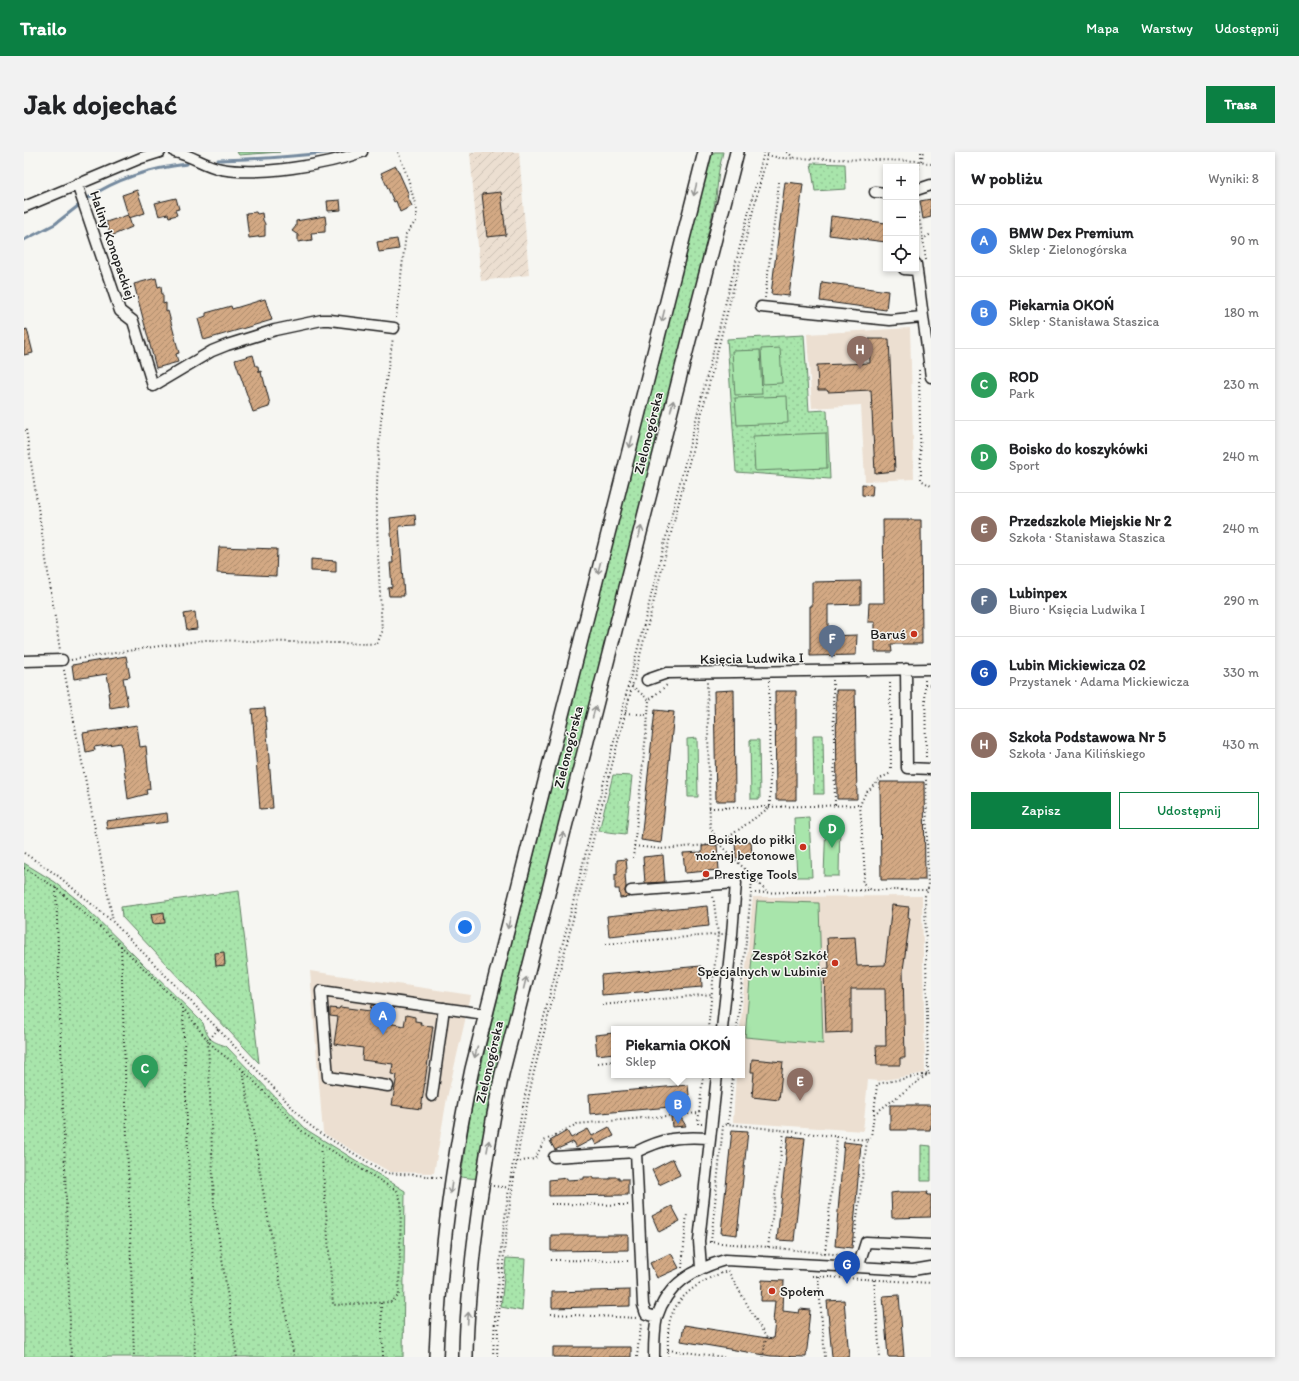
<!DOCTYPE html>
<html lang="pl">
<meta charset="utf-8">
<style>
:root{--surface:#fff;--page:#f2f2f2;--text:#202124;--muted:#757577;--line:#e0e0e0;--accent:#0b8043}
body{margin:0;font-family:Itim,sans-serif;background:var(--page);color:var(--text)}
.controls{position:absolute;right:12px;top:12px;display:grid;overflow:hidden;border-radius:0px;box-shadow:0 2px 6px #0003}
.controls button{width:36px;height:36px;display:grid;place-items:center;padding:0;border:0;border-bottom:1px solid var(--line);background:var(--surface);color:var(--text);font:20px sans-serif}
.you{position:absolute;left:441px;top:775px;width:14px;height:14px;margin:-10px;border:3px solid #fff;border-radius:50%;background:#1a73e8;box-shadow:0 0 0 6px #1a73e833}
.badge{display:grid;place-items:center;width:26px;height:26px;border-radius:50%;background:var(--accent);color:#fff;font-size:13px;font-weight:700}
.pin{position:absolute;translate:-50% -33px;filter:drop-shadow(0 1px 2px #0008)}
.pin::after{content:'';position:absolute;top:21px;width:14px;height:12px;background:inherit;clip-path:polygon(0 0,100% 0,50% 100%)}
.popup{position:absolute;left:587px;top:874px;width:134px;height:52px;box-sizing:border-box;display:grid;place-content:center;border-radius:0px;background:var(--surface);filter:drop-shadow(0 1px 3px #0005);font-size:13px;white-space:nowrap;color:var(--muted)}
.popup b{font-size:15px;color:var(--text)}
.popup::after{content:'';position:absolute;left:50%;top:100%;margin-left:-8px;border:8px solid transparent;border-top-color:var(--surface)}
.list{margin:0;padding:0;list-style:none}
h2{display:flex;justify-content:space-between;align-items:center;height:52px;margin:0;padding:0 16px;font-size:17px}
h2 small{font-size:13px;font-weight:400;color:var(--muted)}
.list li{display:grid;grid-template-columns:26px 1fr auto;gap:12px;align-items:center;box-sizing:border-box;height:72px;padding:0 16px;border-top:1px solid var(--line)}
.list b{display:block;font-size:15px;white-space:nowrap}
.list p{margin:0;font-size:13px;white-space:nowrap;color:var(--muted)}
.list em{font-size:13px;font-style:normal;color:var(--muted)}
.actions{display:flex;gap:8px;padding:12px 16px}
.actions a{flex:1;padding:9px 0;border:1px solid var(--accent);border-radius:0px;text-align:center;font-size:14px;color:var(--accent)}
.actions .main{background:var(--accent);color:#fff}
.icon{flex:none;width:22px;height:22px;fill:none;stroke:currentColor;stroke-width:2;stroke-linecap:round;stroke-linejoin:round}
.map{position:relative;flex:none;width:907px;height:1205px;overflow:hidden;border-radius:0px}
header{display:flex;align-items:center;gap:24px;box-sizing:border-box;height:56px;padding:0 20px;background:var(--accent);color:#fff}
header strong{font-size:19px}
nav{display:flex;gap:22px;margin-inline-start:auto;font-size:14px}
.intro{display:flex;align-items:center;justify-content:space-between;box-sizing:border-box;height:96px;padding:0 24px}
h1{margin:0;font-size:28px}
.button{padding:10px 18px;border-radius:0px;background:var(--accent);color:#fff;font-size:14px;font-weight:700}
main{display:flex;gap:24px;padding:0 24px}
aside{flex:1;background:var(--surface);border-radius:0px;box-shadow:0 2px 6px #0003}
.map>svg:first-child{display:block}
.built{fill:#ecdfd1}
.industrial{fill:url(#industrial-furrows)}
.green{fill:url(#green-dots);stroke:#628064}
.forest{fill:url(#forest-firs);stroke:#628064}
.pitch{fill:#a8e5ab;stroke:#628064}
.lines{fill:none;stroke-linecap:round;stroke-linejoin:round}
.stream{stroke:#748a9f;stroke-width:3}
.building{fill:url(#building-hatch);stroke:#1c1c1c}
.minor-casing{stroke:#1c1c1c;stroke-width:13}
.major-casing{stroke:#1c1c1c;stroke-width:16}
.path{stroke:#1c1c1c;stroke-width:2;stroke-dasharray:1 3;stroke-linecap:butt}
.minor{stroke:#f6f6f2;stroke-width:10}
.major{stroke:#f6f6f2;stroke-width:13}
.oneway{stroke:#949492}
.poi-dot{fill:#c8321e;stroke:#f6f6f2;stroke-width:1.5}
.labels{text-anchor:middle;stroke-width:3;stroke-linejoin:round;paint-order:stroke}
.street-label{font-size:14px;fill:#1c1c1c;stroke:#f6f6f2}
.poi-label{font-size:14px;fill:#1c1c1c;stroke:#f6f6f2;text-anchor:end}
</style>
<header>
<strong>Trailo</strong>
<nav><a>Mapa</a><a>Warstwy</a><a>Udostępnij</a></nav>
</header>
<div class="intro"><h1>Jak dojechać</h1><a class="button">Trasa</a></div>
<main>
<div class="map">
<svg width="907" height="1205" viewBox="0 0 907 1205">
<defs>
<pattern id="industrial-furrows" width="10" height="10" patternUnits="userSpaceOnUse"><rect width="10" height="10" fill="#ecdfd1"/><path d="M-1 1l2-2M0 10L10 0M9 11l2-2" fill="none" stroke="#cabfb3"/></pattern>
<pattern id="green-dots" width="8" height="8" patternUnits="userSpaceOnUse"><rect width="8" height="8" fill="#a8e5ab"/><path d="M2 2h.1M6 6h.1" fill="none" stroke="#90c493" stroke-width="1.8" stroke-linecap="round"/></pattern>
<pattern id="forest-firs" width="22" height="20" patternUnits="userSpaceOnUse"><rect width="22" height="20" fill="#a8e5ab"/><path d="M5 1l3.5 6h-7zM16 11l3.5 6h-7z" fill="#90c493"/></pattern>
<pattern id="building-hatch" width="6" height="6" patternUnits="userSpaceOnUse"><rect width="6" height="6" fill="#d3a984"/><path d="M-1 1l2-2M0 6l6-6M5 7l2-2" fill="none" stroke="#aa896b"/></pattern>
</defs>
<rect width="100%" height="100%" fill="#f6f6f2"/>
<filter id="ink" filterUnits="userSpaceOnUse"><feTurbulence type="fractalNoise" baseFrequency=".025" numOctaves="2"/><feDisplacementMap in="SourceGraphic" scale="8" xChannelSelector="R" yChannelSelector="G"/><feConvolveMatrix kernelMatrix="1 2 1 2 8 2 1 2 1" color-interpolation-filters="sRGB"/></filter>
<g filter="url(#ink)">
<path class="built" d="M886,176l4,151 -49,2 -4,-76 -49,3 -5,-74z
M898,744l3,177 -46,8 -11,-1 -5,51 -130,-9 3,-47h6v-46h-2l13,-132z
M286,819l161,24 -24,103 -13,75 -44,-1 -67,-39z"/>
<path class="industrial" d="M446,0h49l10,123 -48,6z"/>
<path class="green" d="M690,0h9l-4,18 -3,28 -26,116 -212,865 -17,-2 9,-62 18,-78 221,-876z
M787,11l34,1 1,25 -31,2z
M780,183l5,76 18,-1 3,69 -94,-7 -9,-133z
M789,583h10l1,59h-10z
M673,586l1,59h-10l-1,-58z
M726,588h9l1,59h-9z
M589,623l19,1 -6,58 -27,-3z
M0,711l31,19 25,20 123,121c5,16 7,18 23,23l81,84 98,61 -2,166h-379z
M215,739l20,172 -137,-146 -1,-10z
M897,993l10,1v35h-10z
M482,1106l19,1 -3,52 -21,-4z"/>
<path class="forest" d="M213,0h43l-41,3z"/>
<path class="pitch" d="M756,196l2,35 -19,1 -2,-35z
M736,198l2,44 -27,1 -3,-44z
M763,244l1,27 -51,2 -2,-27z
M802,281l1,35 -72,3 -2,-35z
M785,665l3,60h-15l-3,-59z
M802,667h14l-1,57h-15z
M733,749l62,2 4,141 -78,-7z"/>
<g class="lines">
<path class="stream" d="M194,8c38,-1 75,-3 112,-8
M64,46c30,-20 63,-30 99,-34
M0,88l31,-16 23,-18"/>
</g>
<path class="building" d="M372,14l13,29 -2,1 5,10 -12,6 -4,-11 -2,1 -13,-29z
M761,30l18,2 -14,112 -18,-2z
M113,38l8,23 -16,5 -7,-23z
M477,40l5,43 -19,2 -5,-43z
M152,46l3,11 -4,1 2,5 -8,2 -1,-3 -9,2 -4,-13z
M907,47v18l-8,2 -3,-18z
M316,48l1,10 -13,1 -1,-10z
M232,60l1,2 5,-1 1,7 2,4v12l-16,2 -3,-25z
M104,63l4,12 -21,9 -5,-14z
M301,64l1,8 -1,1v7l-14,1 1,7 -14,2v-7l-6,-4 4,-5v-5z
M807,64l55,7v19l-57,-7z
M373,87l2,10 -20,3 -2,-10z
M132,126l2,9 3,-1 1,9h1v9l3,-1v9l2,-1 3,11 8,31 -3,1 2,8 -22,6 -22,-84z
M798,130l66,9 -2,19 -66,-9z
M241,147l7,21 -68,20 -6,-21 8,-3v-3l25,-7 1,3z
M3,177l6,24 -9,2v-25z
M845,187h20l6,132 -20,2 -4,-83 -43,2 -1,-2h-9l-1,-25 53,-2z
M229,203l3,11h2l1,6 2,-1 1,6h1l7,27 -1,3 -16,5 -18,-52z
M838,332l11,1 -1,11 -10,-1z
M391,363l1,10 -17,1 5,70h-15l-1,-8 4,-1 -2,-24h3l-3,-45z
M859,368h38l1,124h-31l1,8h-17v-30h-7l1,-19h15z
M195,395l58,2 -1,27 -59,-3z
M287,407l25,2v11l-25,-1z
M837,429v23l-33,1v31l29,-1 -1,20 -46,1v-50h2v-24z
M171,460l2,17 -10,1 -3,-16z
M102,504l4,21 -7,1 5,27 -18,3 -2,-15 2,-1 -3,-18 -33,5 -2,-14z
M710,538l1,111h-19l-2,-110z
M812,538h19l2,109h-20z
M751,539h21v109h-20z
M241,556l8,100 -13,1 -8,-100z
M631,558l19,2 -13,131 -20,-3z
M113,573l3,22 6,-1 4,43 -4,1 1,4 -19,5 -7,-56 -27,4 1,3 -9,2 -3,-19z
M856,630h44l1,98h-44z
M143,661l1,9 -61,7 -1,-8z
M727,689l1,16 -16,1 -1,-16z
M693,693l2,25 -34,3 -2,-20 19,-1v-6z
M639,703l2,27 -20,1 -2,-26z
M602,707l1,10h-1v4l-1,1 1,13 -1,5 4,5 -9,1 -1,-9h-4v-15l2,1v-15z
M868,753l17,2 -1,10 2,1 -7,52 2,88h-5v7h-23l-1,-19h10l-1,-57h-34v43l-25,1 -2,-64 5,-1 -2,-30 28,-1 2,29 28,-1z
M683,754l2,20 -100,10 -2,-20z
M140,760l1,11 -12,1 -2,-10z
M200,800l1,13 -9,1 -1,-13z
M677,814l1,21 -100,8 -1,-20z
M347,853l17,2 -1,7h2l-1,9 16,3 2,-11 9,2v4l6,1 -1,3 13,1 -12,83 -29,-4 5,-30 -6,-1 2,-10 -31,-4 1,-12 -29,-4 4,-27 -8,-1v-8l9,1 1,-2 30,4z
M590,881v20l-17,2 -2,-20z
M728,907l31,3 -4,38 -27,-3 2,-25h-3z
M664,933l2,20 -11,1 1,10 6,10 -14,1 -2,-20 -80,7 -1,-20z
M866,953h41v23h-1v2h-40z
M585,975l5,9 -18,9 -3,-6 -17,9 -3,-6 -18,8 -5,-9 17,-10 4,7 17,-9 4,7z
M708,978l16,1 -11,104 -16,-2z
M764,984l17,2 -11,103 -17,-1z
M820,990l17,2 -9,104 -17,-2z
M649,1007l7,16 -21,10 -7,-15z
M560,1025h9v2h17v-2h9v2h9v16l-79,1v-16l18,-2v2l17,-1z
M875,1040h29l-1,3h4v22l-39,1 -1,-25z
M648,1054l8,15 -21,11 -7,-16z
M527,1083h77v15l-77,1z
M647,1101l8,15 -22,10 -7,-15z
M738,1128l22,1 -1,30 16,2 1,-4 10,1 -2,21 1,1 -3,25 -35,-1 -90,-15 3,-16 89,14 2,-17h-2l2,-21h-14z
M606,1138v16l-78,2v-16z
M875,1143l5,62h-16l-5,-61z
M820,1148l5,57h-17l-5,-56z
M529,1195h78v10h-78z"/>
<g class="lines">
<defs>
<path id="minor" d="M151,0c16,3 30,14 46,17 38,7 105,-4 141,-17
M53,32l43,127 13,10 20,65 59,-35 15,-6 48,-15 47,-10h8l64,8
M892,38l15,-5
M851,40l11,1
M0,55l117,-49 19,-6
M892,112l15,113
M880,117l13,1
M737,155l129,13 32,-3
M0,509l38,-1
M882,517l1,99 24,1
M623,528l20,-7 264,-4
M607,739l105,-8 -4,51 -10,95
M364,934l-60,-9 -7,-86 164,23
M408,944l12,-88
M612,1000c28,-14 43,-16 74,-14
M530,1005l82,-5 7,153 3,9 11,3
M834,1115l8,-25 65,3
M677,1116l-2,-27 18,-166
M630,1205c0,-13 0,-27 3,-40 10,-33 37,-48 68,-57l188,10 18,-3"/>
<path id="major" d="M412,1205c3,-97 16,-193 36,-288l233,-917
M442,1205c0,-37 4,-75 8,-112 7,-57 16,-114 28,-171l235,-922"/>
</defs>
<use href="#minor" class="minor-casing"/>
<use href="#major" class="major-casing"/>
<path class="path" d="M763,0l7,6
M743,3l13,3 141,3 10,3
M897,5v-5
M892,24l8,-24
M892,49l7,38
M902,108l-3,-21 8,-5
M741,146l14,-116
M372,166l10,-84 10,-13 1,-10 -9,-33 -10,-26
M895,218l2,110 10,6
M2,278l34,220
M47,508l82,-13 53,-7 171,4 5,-12c-3,-62 -8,-124 -3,-185 2,-37 8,-73 14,-109
M40,518l49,251
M866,527l1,94 -10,5 -16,16 -5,11 5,70 -3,7 9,8h57
M809,528l2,125
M901,528l1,79
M745,529l1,126 -51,37 33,32 -1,17 120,-3
M901,533h6
M608,534l17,14
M601,561l23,2 1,-15 18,-15
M685,656l151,-3
M610,694l27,3 58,-5 -9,-18 -3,-144
M0,701l33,22 56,47 105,107 89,94 13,10 66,40 32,2 23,3
M609,706l15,-143
M0,716l32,20 65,58 62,62 25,33 10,10 24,18 61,63 18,12 76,47 4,10 -2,94 -7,7 -59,3 -12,-161
M728,724l14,15
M32,736l15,469
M582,792l117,-10
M97,794l13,411
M578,853l110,-11
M159,856l12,349
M194,877l-10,12 6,165 23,151
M684,877l10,-95 -5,-39
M713,877l14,-136
M574,911l16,-2
M219,919l21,125 30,161
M850,962l3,-30 51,-10 -3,-178 3,-6 -2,-112
M678,972h-4l5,-49
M704,972l5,-49
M698,974l6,-2 139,16 -13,102
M843,988l4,-3 3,-23 54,-40h3
M492,1010l19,-3 9,-18 33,-17 122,-11
M469,1034l19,2
M527,1052l77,1
M685,1090l59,5 74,8
M687,1090l12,-116
M744,1095l16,-115
M801,1101l12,-116
M527,1108l80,1
M658,1116l5,-55
M704,1119l38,66 -3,20
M788,1124l119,7
M794,1124l7,81
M850,1128l6,77
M357,1151l2,54
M527,1162l87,4
M644,1198l56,7
M469,1205c4,-96 17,-191 37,-285l234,-920
M473,1205c3,-96 16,-191 37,-285l234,-920
M613,1205l2,-19 3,-16
M644,1205c0,-12 -1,-25 2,-37 7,-26 35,-42 58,-49"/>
<use href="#minor" class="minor"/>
<use href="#major" class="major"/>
</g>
<defs><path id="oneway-shaft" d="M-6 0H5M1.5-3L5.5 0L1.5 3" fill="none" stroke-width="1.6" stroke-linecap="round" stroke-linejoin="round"/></defs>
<g class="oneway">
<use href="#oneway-shaft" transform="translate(671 38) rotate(104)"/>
<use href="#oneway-shaft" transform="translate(639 164) rotate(104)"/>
<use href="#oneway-shaft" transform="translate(648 254) rotate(-76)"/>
<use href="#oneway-shaft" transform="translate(607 290) rotate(104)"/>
<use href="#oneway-shaft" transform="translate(616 380) rotate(-76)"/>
<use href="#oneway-shaft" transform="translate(575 416) rotate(104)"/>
<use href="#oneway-shaft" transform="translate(570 560) rotate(-76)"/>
<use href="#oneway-shaft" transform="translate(538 686) rotate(-76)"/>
<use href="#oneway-shaft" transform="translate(485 771) rotate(104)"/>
<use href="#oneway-shaft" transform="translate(501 831) rotate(-76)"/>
<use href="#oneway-shaft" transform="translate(452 900) rotate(104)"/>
<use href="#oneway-shaft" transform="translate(464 994) rotate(-80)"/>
<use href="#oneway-shaft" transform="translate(427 1036) rotate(98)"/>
<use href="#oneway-shaft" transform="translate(444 1166) rotate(-86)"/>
</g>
</g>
<g class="poi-dot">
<circle cx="890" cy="482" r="4"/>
<circle cx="779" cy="695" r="4"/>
<circle cx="682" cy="722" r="4"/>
<circle cx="811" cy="811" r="4"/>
<circle cx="748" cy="1139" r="4"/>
</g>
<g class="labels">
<g class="street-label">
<text transform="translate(89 93) rotate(71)" y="5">Haliny Konopackiej</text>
<text transform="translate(624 281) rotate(-76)" y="5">Zielonogórska</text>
<text transform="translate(728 506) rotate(-1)" y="5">Księcia Ludwika I</text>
<text transform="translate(544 595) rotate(-76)" y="5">Zielonogórska</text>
<text transform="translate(465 910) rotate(-77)" y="5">Zielonogórska</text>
</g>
<g class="poi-label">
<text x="882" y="487">Baruś</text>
<text x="771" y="692">Boisko do piłki<tspan x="771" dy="16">nożnej betonowe</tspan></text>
<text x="690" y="727" text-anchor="start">Prestige Tools</text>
<text x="803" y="808">Zespół Szkół<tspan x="803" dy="16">Specjalnych w Lubinie</tspan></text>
<text x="756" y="1144" text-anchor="start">Społem</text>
</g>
</g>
</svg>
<div class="controls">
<button>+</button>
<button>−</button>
<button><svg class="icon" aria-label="locate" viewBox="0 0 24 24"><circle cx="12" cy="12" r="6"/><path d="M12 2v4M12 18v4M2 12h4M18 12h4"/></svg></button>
</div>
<div class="you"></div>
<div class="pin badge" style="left:359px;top:883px;background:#3f7fe0">A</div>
<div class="pin badge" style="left:654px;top:972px;background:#3f7fe0">B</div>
<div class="popup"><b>Piekarnia OKOŃ</b>Sklep</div>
<div class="pin badge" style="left:121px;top:936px;background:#2e9e5b">C</div>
<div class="pin badge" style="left:808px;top:696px;background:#2e9e5b">D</div>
<div class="pin badge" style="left:776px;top:949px;background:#8d6e63">E</div>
<div class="pin badge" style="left:808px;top:506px;background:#5c6f8a">F</div>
<div class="pin badge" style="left:823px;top:1132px;background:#1a4fb4">G</div>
<div class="pin badge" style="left:836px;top:217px;background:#8d6e63">H</div>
</div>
<aside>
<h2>W pobliżu<small>Wyniki: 8</small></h2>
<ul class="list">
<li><span class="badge" style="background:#3f7fe0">A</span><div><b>BMW Dex Premium</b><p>Sklep · Zielonogórska</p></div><em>90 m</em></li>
<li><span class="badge" style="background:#3f7fe0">B</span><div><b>Piekarnia OKOŃ</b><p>Sklep · Stanisława Staszica</p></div><em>180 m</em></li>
<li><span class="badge" style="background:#2e9e5b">C</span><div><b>ROD</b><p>Park</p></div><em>230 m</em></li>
<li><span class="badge" style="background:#2e9e5b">D</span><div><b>Boisko do koszykówki</b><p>Sport</p></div><em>240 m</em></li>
<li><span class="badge" style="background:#8d6e63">E</span><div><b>Przedszkole Miejskie Nr 2</b><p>Szkoła · Stanisława Staszica</p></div><em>240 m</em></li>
<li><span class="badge" style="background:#5c6f8a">F</span><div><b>Lubinpex</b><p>Biuro · Księcia Ludwika I</p></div><em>290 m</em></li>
<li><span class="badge" style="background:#1a4fb4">G</span><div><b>Lubin Mickiewicza 02</b><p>Przystanek · Adama Mickiewicza</p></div><em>330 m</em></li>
<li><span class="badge" style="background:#8d6e63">H</span><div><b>Szkoła Podstawowa Nr 5</b><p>Szkoła · Jana Kilińskiego</p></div><em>430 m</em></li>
</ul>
<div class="actions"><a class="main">Zapisz</a><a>Udostępnij</a></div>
</aside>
</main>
